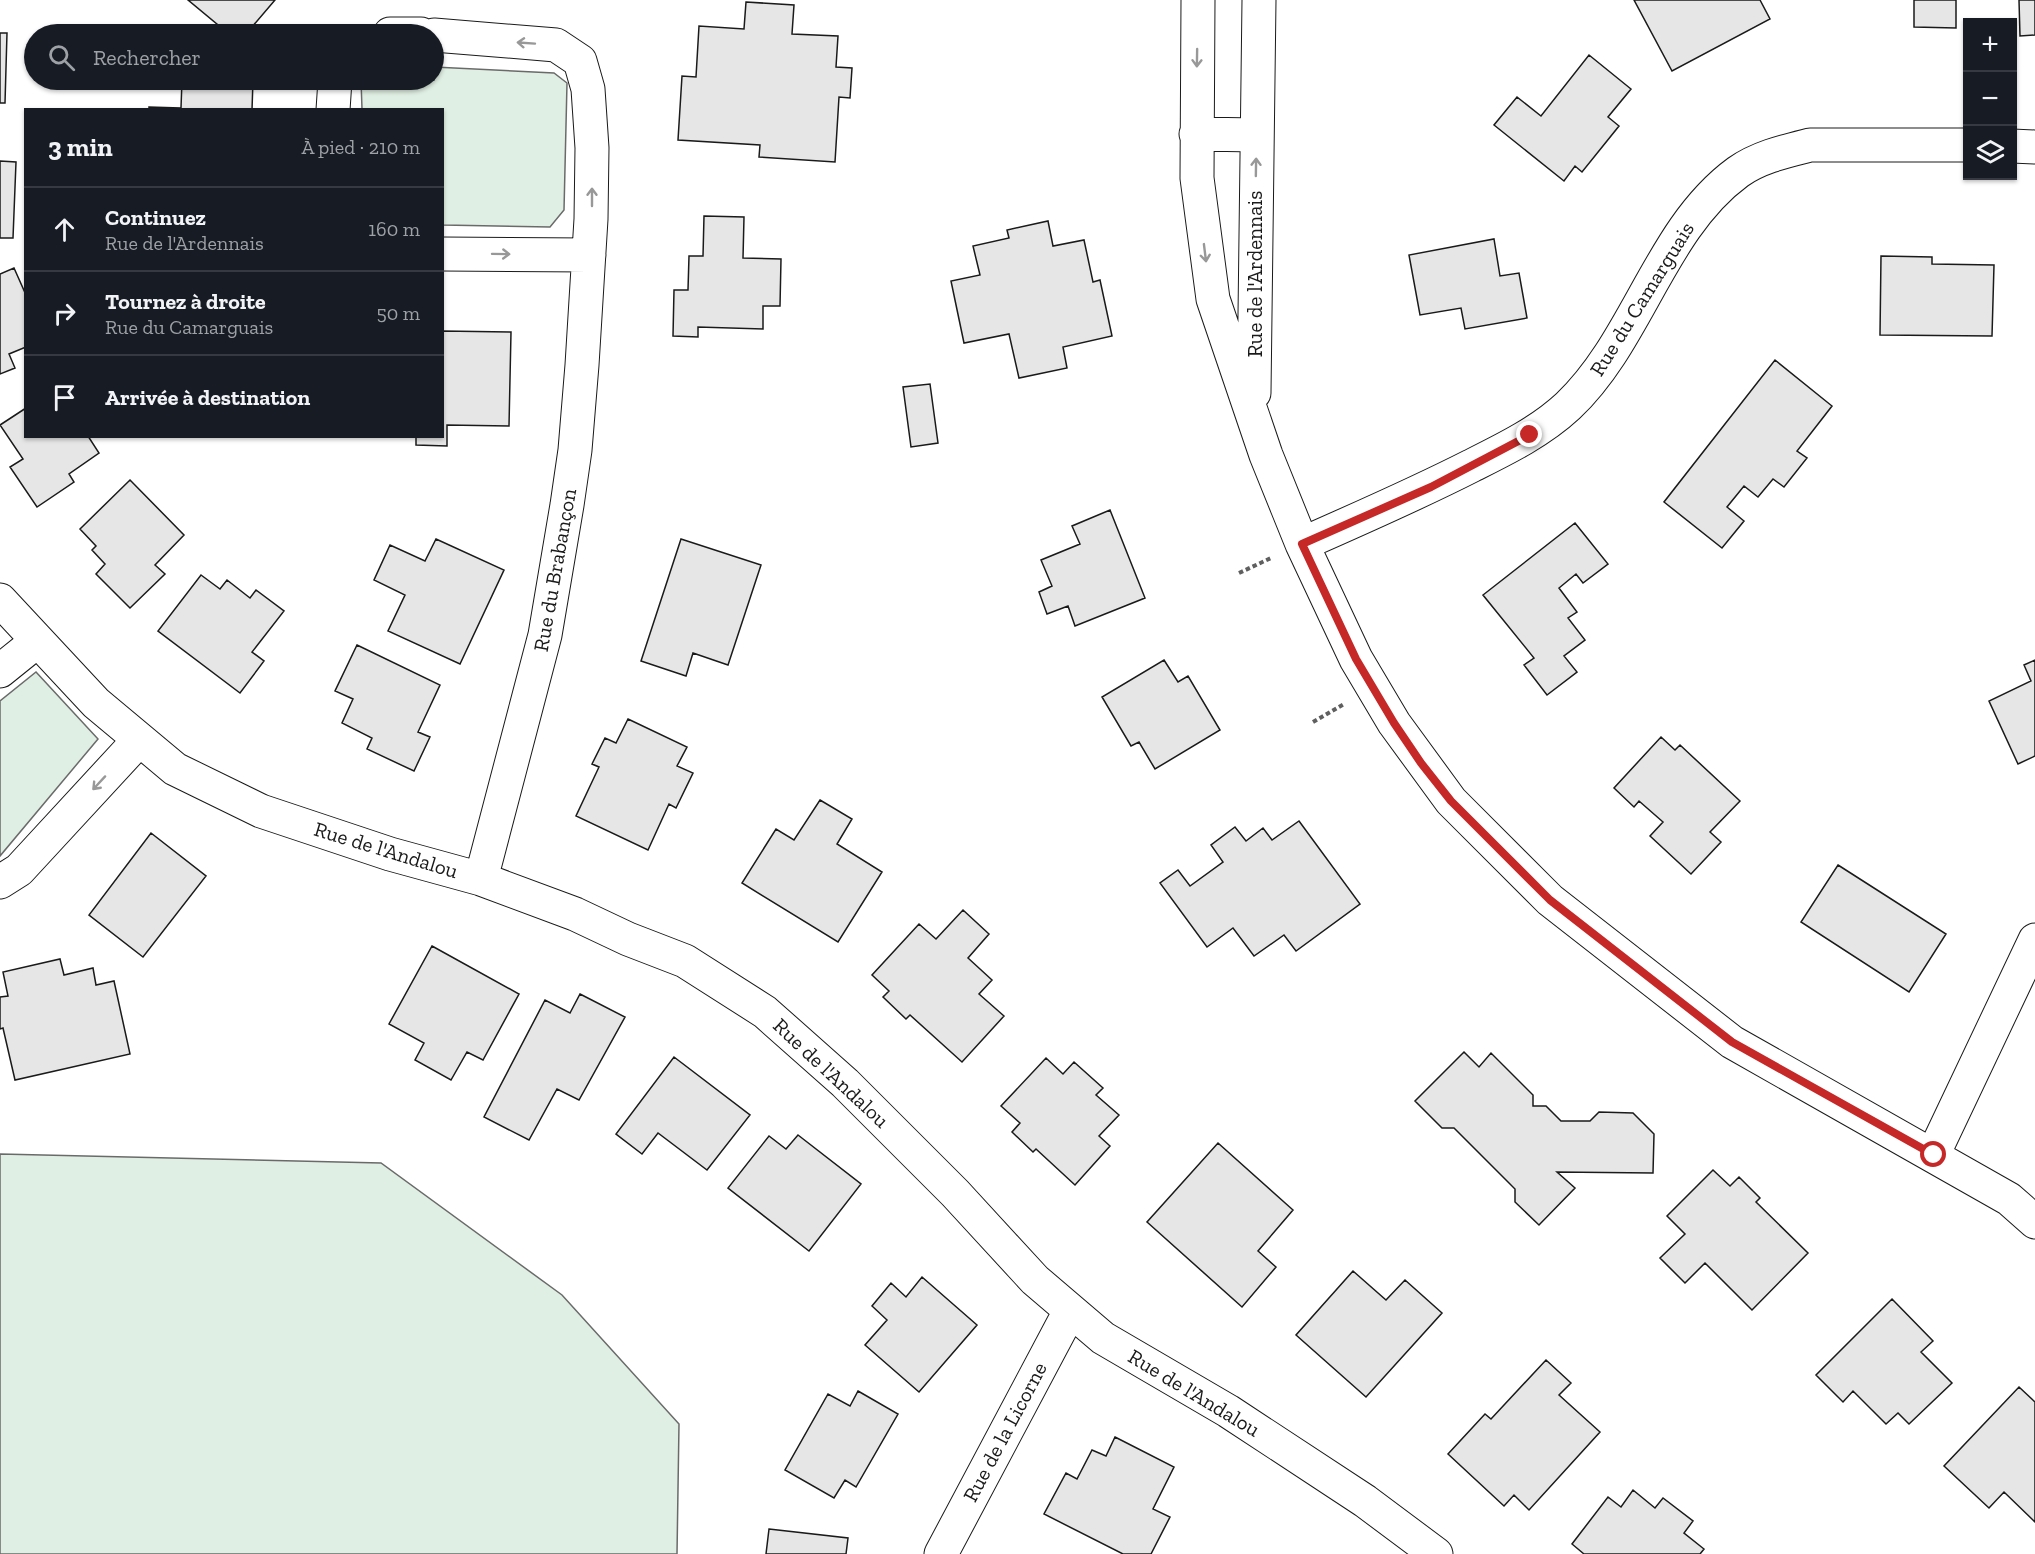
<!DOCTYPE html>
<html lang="fr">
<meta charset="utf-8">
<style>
:root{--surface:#171b24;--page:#20242c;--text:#f1f3f6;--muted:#9ea1a6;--line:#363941}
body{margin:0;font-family:"Zilla Slab",serif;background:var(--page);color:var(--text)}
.controls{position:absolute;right:18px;top:18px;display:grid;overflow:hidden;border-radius:0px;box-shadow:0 2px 4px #0004}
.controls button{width:54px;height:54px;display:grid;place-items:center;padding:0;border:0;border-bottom:2px solid var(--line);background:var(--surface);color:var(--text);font:30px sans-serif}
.stop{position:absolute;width:18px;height:18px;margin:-14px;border:4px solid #c62828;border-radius:50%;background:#fff}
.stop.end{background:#c62828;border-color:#fff;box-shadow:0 2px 6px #0008}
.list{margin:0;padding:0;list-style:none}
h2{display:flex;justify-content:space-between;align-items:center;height:78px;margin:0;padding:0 24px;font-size:26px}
h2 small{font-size:20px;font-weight:400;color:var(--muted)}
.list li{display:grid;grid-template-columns:39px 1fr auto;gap:18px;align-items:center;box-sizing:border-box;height:84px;padding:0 24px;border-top:2px solid var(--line)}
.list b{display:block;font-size:22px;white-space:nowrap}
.list p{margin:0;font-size:20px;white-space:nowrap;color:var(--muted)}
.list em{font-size:20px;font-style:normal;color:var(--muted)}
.icon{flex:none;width:33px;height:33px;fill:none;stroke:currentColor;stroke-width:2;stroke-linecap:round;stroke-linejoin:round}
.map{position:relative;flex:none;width:2035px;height:1554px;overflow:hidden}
.search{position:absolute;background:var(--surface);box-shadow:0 2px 4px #0004;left:24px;top:24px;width:420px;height:66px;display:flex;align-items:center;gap:15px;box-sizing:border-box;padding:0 21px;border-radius:33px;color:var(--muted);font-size:22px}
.panel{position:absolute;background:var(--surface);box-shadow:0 2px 4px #0004;left:24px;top:108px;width:420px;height:330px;border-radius:0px}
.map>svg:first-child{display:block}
.green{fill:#e0efe3;stroke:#6a6a6a;stroke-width:1.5}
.building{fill:#e6e6e6;stroke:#1a1a1a;stroke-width:1.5}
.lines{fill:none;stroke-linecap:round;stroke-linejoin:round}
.minor-casing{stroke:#1a1a1a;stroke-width:35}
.path{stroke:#5f5f5f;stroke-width:4;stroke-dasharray:4.5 3;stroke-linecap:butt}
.minor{stroke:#fff;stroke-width:33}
.oneway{stroke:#989898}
.route{stroke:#c62828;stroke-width:8}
.labels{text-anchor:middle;stroke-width:4.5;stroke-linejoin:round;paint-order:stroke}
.street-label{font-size:21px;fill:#1a1a1a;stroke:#fff}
</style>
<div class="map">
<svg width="2035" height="1554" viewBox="0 0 2035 1554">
<rect width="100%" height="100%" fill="#fff"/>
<path class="green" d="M434,67l120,6 13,10 -3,127 -14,17 -107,-2 -1,-115 -80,-1 -1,-29h73z
M36,672l62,67 -98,117v-155z
M0,1154l381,9 181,132 117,129 -2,130h-677z"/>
<path class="building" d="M188,0h87l-29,34h-17z
M1634,0h126l10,19 -98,52z
M1914,0h42v28l-42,-1z
M2019,0h16v35l-15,1z
M746,2l48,3 -2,29 46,2 -2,31 16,1 -2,30 -11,-1 -4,65 -76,-5 1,-12 -82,-5 4,-64 14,1 3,-51 45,3z
M0,33h7l-2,70h-5z
M1589,55l42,34 -23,28 11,9 -37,46 -7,-6 -11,15 -70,-56 23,-28 24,19z
M182,80h71l-1,30h-103v-3l32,1z
M0,161l16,1 -3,76h-13z
M704,216l40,1 -1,41 38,1 -1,47h-17v23l-65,-2v10l-25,-1 1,-46h14l1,-34h14z
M1048,221l5,25 31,-6 9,42 7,-2 12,56 -49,11 4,21 -48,10 -10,-44 -45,9 -13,-62 29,-6 -7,-29 36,-8 -2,-8z
M1494,239l6,37 19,-3 8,45 -62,11 -4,-21 -41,7 -11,-60z
M1881,256l51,1v7l62,1 -2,71 -112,-1z
M14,268l12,27v52l-17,7 6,14 -15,6v-100z
M442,331l69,1 -2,94 -62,-1v21l-31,-1v-9h26z
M1775,360l57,46 -35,45 10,7 -23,29 -11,-8 -15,18 -14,-11 -17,21 17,14 -22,27 -58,-46z
M930,384l8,59 -27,4 -8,-60z
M26,408v28h62l11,17 -30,21 5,8 -37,25 -27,-40 13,-8 -23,-34z
M130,480l54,55 -29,30 10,9 -35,34 -34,-34 9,-10 -13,-14 4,-4 -16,-17z
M1110,510l35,88 -70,28 -7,-20 -21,8 -8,-22 13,-6 -11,-26 39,-16 -8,-18z
M1575,523l33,41 -25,19 -7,-9 -17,14 18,24 -9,6 17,22 -21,16 13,16 -30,23 -23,-30 10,-7 -51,-63z
M436,539l68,31 -44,94 -72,-33 17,-36 -31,-15 16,-35 35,16z
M681,539l80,26 -33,100 -35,-12 -7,23 -45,-15z
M201,575l19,14 7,-9 23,18 6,-8 28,21 -32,41 12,9 -24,32 -82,-62z
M357,645l83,40 -22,47 12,5 -16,34 -47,-22 5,-11 -30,-15 11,-24 -18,-8z
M1164,660l14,22 10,-6 32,54 -65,39 -16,-27 -8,4 -29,-49z
M2035,660v96l-17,8 -29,-63 42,-20 -7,-16z
M628,719l59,28 -10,19 16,7 -17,35 -7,-4 -21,46 -72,-34 23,-49 -7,-3 13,-26 11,5z
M1661,737l14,13 5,-5 60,56 -30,31 11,10 -30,32 -41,-38 13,-14 -24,-21 -5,6 -20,-19z
M820,800l32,19 -15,25 45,28 -44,70 -96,-59 34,-54 18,11z
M1299,821l61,83 -64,47 -12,-16 -30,21 -21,-28 -26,19 -47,-64 18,-13 12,16 33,-24 -12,-17 24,-18 11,14 17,-13 9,12z
M151,833l55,43 -63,81 -54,-42z
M1838,865l108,69 -37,58 -108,-70z
M963,910l26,24 -21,24 24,22 -13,14 25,22 -42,46 -52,-47 -4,4 -23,-22 6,-6 -17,-16 47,-51 17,15z
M432,946l87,48 -36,66 -16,-8 -16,28 -36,-20 9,-17 -35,-19z
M60,959l4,16 29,-7 3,17 18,-4 16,73 -115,26 -12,-52 -3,1v-32l8,-1 -5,-24z
M580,994l45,23 -46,83 -22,-11 -28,51 -45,-23 61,-117 25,13z
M1464,1052l15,15 12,-14 42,42v11h13l15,15h29l9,-9 34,1 21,21 -1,39 -96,-1 18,16 -36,37 -24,-23v-13l-61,-61h-12l-27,-27z
M674,1057l76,58 -43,55 -49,-37 -16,21 -26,-20z
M1046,1058l17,16 11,-12 29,26 -7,7 23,20 -20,21 11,10 -35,39 -39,-36 -3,3 -21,-20 8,-9 -19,-17z
M798,1135l63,49 -52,67 -81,-63 41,-52 17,13z
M1218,1143l75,67 -35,41 18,16 -34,40 -95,-85z
M1713,1170l17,16 9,-9 21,21 -4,4 52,51 -56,57 -47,-47 -20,20 -25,-25 25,-24 -18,-18z
M1353,1271l33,29 19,-20 37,33 -76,84 -70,-62z
M922,1277l55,48 -58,67 -54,-47 22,-25 -15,-14 19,-23 15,14z
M1892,1299l41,42 -12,11 31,31 -43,41 -11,-11 -12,11 -33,-33 -10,11 -27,-27z
M1546,1360l25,23 -12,12 41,37 -71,78 -15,-15 -10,11 -56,-52 37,-40 6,5z
M2019,1387l16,15v120l-31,-30 -15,16 -45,-42z
M858,1391l40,23 -42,73 -11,-7 -11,18 -49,-28 43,-76 22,12z
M1115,1437l59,30 -21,42 17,8 -19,37h-28l-79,-40 22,-41 11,6 15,-29 14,6z
M1633,1490l22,18 8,-10 30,23 -9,12 20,16 -4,5h-116l-12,-10 36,-47 13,10z
M769,1529l79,9 -2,16h-80z"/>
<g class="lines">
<defs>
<path id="minor" d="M1198,0l-1,178 16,121 53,156 36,89 54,115 38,64 57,78 99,99 182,142 277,157 26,23
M390,34h31
M434,35l122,10 24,16 8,28 4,59 -1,71 -9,146 -7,85 -8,55 -22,130 -64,244
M333,110l2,-30
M1196,134l61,1
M2012,146l23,1
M442,254l147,1
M1254,393l5,-393
M1302,544c57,-25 114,-50 169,-78 34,-17 69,-34 97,-60 70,-66 92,-177 170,-234 21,-15 48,-21 72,-27h158
M0,600l96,103 79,66 86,42 129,43 91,25 94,35 53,25 57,22 80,51 80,71 110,110 80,87 68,58 125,73 137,90 71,53
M0,671l36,-29
M0,882l19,-12 120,-130
M1933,1155l102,-215
M941,1554l129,-243"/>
</defs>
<use href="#minor" class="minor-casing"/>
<path class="path" d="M1239,573l32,-15
M1313,722l31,-18"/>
<use href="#minor" class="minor"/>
</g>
<defs><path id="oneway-shaft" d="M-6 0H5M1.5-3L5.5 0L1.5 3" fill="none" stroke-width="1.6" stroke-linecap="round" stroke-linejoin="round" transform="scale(1.5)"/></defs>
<g class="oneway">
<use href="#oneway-shaft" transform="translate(526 43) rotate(-176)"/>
<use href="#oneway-shaft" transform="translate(1197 58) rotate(91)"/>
<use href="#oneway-shaft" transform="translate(1256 167) rotate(-89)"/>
<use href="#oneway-shaft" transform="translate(592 197) rotate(-90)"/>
<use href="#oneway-shaft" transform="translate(1205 253) rotate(83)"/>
<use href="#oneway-shaft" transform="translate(501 254) rotate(1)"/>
<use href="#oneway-shaft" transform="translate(99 783) rotate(133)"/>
</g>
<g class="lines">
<path class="route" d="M1530,435l-99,52 -129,57 54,115 38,64 27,40 30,38 99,99 182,142 202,113"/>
</g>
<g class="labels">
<g class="street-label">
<text transform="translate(1255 274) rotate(-90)" y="7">Rue de l'Ardennais</text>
<text transform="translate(1642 299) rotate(-58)" y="7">Rue du Camarguais</text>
<text transform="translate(555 570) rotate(-80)" y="7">Rue du Brabançon</text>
<text transform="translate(386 850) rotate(17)" y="7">Rue de l'Andalou</text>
<text transform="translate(831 1073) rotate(43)" y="7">Rue de l'Andalou</text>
<text transform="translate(1194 1393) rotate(31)" y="7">Rue de l'Andalou</text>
<text transform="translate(1005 1432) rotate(-62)" y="7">Rue de la Licorne</text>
</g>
</g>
</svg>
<div class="controls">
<button>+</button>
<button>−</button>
<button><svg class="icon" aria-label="layers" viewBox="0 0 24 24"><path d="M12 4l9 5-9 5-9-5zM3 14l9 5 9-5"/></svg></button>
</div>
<div class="stop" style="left:1934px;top:1155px"></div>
<div class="stop end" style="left:1530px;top:435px"></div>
<div class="search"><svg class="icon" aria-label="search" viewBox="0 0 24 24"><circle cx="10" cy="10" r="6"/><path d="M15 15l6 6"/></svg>Rechercher</div>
<section class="panel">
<h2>3 min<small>À pied · 210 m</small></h2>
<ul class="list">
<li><svg class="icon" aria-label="ahead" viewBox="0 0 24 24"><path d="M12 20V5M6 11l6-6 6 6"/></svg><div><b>Continuez</b><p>Rue de l'Ardennais</p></div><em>160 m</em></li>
<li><svg class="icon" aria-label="right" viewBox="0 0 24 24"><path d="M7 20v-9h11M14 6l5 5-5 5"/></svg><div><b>Tournez à droite</b><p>Rue du Camarguais</p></div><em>50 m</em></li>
<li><svg class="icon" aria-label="arrive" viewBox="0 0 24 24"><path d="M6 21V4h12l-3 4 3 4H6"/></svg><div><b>Arrivée à destination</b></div></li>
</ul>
</section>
</div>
